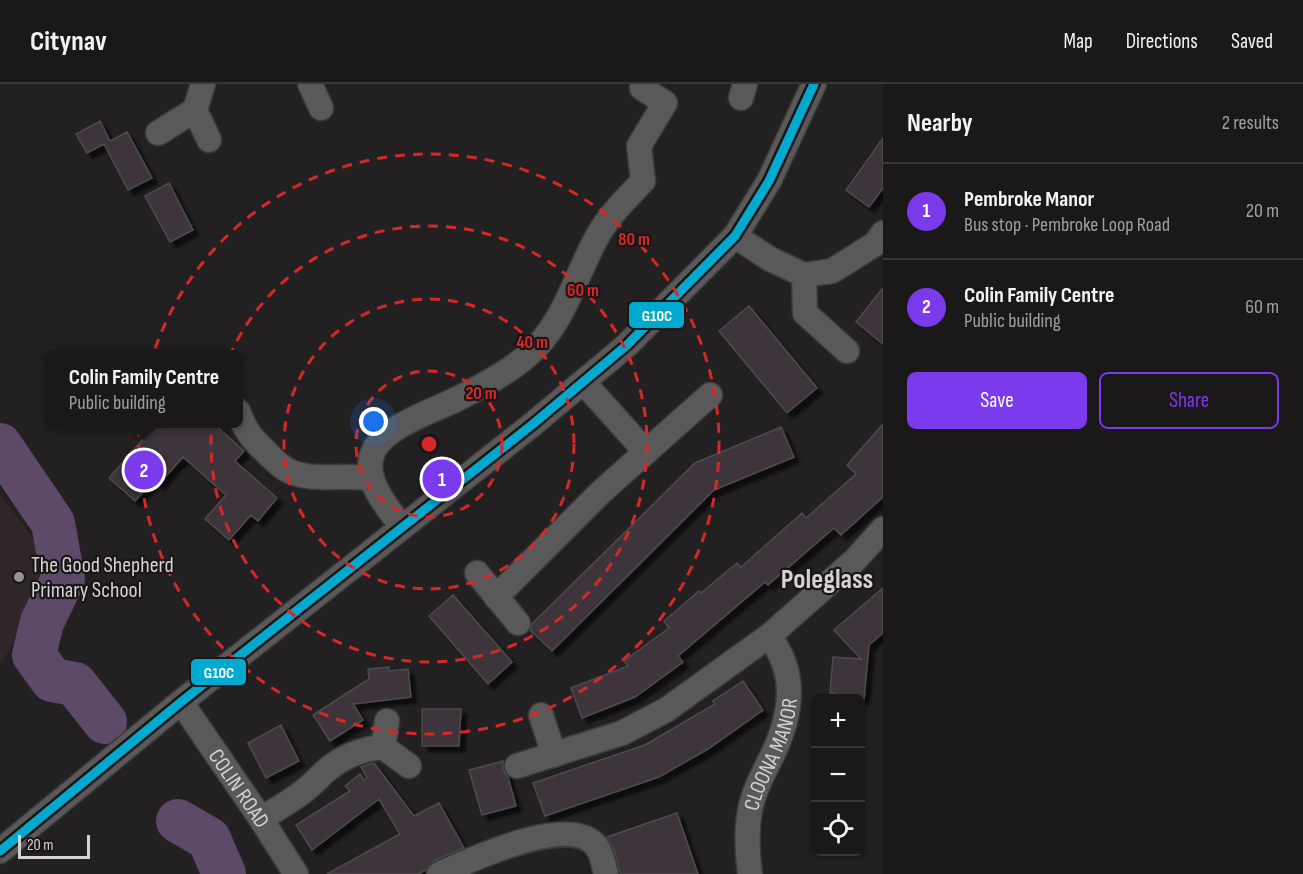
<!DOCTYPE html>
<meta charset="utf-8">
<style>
:root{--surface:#1a1819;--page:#232122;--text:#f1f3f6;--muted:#9fa0a2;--line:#383738;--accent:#7c3aed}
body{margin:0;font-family:"Sofia Sans Condensed",sans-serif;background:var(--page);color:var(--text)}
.controls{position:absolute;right:18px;bottom:18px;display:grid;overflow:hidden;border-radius:9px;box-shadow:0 2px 4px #0004}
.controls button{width:54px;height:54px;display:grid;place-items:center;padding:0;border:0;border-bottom:2px solid var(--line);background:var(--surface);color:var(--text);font:30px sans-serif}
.scale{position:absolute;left:18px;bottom:15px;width:72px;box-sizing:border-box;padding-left:6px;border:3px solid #d5d2d3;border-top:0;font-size:16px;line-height:21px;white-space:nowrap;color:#d5d2d3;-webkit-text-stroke:4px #1a1517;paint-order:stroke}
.you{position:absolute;left:374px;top:338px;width:21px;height:21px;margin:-15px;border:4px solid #fff;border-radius:50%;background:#1a73e8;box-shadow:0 0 0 9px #1a73e833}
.badge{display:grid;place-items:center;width:39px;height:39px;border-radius:50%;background:var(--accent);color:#fff;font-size:20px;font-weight:700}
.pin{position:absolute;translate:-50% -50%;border:3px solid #fff;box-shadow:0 2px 6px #0006}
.popup{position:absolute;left:45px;top:266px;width:198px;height:78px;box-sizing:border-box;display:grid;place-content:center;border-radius:9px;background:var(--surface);filter:drop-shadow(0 2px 4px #0005);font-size:20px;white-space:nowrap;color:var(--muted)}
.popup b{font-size:22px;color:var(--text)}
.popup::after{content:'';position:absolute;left:50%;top:100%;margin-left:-12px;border:12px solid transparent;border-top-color:var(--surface)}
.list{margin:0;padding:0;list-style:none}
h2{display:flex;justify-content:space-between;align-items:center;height:78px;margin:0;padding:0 24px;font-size:26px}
h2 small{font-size:20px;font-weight:400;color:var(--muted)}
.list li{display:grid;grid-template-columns:39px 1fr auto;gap:18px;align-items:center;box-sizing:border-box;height:96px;padding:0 24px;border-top:2px solid var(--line)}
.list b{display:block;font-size:22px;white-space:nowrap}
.list p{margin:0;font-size:20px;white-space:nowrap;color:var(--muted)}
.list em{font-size:20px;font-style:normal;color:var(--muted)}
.actions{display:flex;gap:12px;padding:18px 24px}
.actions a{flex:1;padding:14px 0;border:2px solid var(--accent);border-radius:9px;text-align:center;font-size:21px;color:var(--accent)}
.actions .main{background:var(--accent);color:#fff}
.icon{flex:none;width:33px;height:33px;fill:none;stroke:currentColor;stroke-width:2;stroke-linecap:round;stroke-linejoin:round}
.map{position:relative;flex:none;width:883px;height:790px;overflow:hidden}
header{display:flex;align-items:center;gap:36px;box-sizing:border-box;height:84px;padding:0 30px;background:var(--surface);border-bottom:2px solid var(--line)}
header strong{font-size:28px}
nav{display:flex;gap:33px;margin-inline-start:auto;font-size:21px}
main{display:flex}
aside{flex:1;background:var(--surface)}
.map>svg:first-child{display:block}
.built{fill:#2f2629}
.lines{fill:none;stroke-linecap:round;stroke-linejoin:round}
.river{stroke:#5c4a68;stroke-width:44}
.building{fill:#3c363b;stroke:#4d4b4c;stroke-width:1.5;filter:url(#shadow)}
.minor-casing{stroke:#3b3a3a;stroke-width:27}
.minor{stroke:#5a5959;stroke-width:24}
.bus-1-casing{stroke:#1a1517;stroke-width:14}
.bus-1{stroke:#00a9ce;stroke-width:9}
.ring{fill:none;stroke:#d62828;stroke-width:3;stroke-dasharray:10 8}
.poi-dot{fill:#969495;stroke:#1a1517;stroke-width:2}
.labels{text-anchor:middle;stroke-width:4.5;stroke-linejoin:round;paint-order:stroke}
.poi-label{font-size:22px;fill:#d5d2d3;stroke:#1a1517;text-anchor:start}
.street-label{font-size:22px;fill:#d5d2d3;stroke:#1a1517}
.district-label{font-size:28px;font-weight:bold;fill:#d5d2d3;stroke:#1a1517}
.centre{fill:#d62828;stroke:#1a1517;stroke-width:3}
.ring-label{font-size:18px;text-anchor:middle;font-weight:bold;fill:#d62828;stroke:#1a1517;stroke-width:4.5;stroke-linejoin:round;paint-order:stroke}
.line-badge{stroke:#1a1517;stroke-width:2}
.badge-label{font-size:16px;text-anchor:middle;font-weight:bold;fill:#fff}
</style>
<header>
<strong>Citynav</strong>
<nav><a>Map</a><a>Directions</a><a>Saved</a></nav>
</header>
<main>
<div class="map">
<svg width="883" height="790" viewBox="0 0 883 790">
<defs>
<filter id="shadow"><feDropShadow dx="5.5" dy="5.5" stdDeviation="1.5" flood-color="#0009"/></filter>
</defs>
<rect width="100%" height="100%" fill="#222021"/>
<path class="built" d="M0,411l40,52 -3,61 -37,56z"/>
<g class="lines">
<path class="river" d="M0,361l53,78 10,56 -21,43 -8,33 18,25 23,4 30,38
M178,737l31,18 15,35"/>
</g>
<path class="building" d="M100,37l10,20 17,-9 25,46 -24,12 -24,-46 -17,9 -11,-19z
M883,54v50l-14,19 -23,-17z
M169,99l24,47 -23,12 -25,-46z
M883,204v56l-27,-22z
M749,222l68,82 -30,25 -68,-82z
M157,339h56l31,28 -9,10 42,37 -19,23 -7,-6 -22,25 -24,-21 21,-24 -43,-38 -24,27 -4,-5 -20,22 -26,-23z
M883,340v73l-42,38 -7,-7 -66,57 -3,-3 -87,74 5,6 -48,35 -53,21 -11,-30 57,-22 -4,-5 45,-33 -5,-7 35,-30 2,2 36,-30 4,4 61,-54 4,5 50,-44 -9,-9z
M781,343l13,30 -80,33 -162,161 -22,-21 2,-6 163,-161z
M883,504v45l-14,12 -5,54h-29v-6h-5l3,-36 28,2 -27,-29z
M453,511l59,67 -24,22 -59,-68z
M389,583v4l19,-2 3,28 -58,7 10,16 -33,21 -17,-26 56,-36 -1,-10z
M743,597l20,29 -55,39 -49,28 -114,39 -12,-33 112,-38 70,-41 -2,-3z
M422,625h39l-2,37h-37z
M281,641l18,36 -33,17 -18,-35z
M503,677v9l5,7 8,29 -34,9 -13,-45z
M374,679l40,53 25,-13 25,45 -31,13 -7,9 -8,4h-91l73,-40 -21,-35 -67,51 -16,-25 54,-34 -5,-5 15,-12 4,6 3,-2 -6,-11z
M677,729l21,61h-78l-5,-22 -8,-15z"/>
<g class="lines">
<defs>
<g id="minor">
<path d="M310,0l11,24"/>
<path d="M741,14l4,-14"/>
<path d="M195,26l14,30"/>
<path d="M158,49l37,-23 8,-26"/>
<path d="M735,152l35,23 34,16 28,-4 43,-27 8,-11"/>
<path d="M804,191l1,38 42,38"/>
<path d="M584,299l62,69"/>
<path d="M238,327c6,17 13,27 26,39 7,7 16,17 25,21 27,12 56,2 83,8"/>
<path d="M402,443c-15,-20 -42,-50 -28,-77 13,-25 60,-39 85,-52 23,-12 50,-26 69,-43 36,-31 47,-78 69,-118 12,-22 29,-38 46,-56l-4,-35 26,-43 -23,-15"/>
<path d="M477,489l41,50"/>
<path d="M496,513l105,-105 109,-97"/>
<path id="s1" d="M181,618l80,117 35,55"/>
<path d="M541,631l13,40"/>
<path d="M383,663l26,19"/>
<path d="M517,682l105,-33 44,-23 103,-74 86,-76 28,-31"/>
<path d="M261,735c17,-11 35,-20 50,-34 6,-5 11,-11 17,-16 16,-13 34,-20 55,-22l4,-26"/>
<path d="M0,767l181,-149 352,-278 94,-79 108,-109 34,-55 45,-97"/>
<path d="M439,790c31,-14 133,-62 158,-27 5,7 7,19 9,27"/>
<path id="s2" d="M750,790c-3,-22 -4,-42 0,-64 4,-20 14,-38 23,-56 19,-41 25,-80 -4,-118"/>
</g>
</defs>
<use href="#minor" class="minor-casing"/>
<use href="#minor" class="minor"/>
<defs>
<path id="bus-1" d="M0,767l181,-149 352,-278 94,-79 108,-109 34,-55 45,-97"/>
</defs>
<use href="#bus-1" class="bus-1-casing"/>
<use href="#bus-1" class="bus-1"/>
</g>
<g class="ring">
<circle cx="429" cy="360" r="73"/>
<circle cx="429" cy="360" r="145"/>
<circle cx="429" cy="360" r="218"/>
<circle cx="429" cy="360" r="290"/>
</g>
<circle class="poi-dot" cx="19" cy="493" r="6"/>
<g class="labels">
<g class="poi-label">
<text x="31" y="488">The Good Shepherd<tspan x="31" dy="25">Primary School</tspan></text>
</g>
<g class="street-label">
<text dy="8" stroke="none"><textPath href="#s2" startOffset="124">CLOONA MANOR</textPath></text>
<text dy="8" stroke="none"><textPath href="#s1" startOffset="104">COLIN ROAD</textPath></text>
</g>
<g class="district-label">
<text x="827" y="504">Poleglass</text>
</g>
</g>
<circle cx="429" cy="360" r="9" class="centre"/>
<g class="ring-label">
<text x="634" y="161">80 m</text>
<text x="583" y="212">60 m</text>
<text x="532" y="264">40 m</text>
<text x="481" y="315">20 m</text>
</g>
<g class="line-badge">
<rect x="628" y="217" width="57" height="28" rx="6" fill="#00a9ce"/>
<rect x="190" y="574" width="57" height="28" rx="6" fill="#00a9ce"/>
</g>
<g class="badge-label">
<text x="657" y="237">G10C</text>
<text x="219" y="594">G10C</text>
</g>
</svg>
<div class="controls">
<button>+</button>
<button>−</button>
<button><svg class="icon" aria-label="locate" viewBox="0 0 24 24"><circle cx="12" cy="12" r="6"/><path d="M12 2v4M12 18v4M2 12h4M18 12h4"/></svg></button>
</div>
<div class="scale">20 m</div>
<div class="you"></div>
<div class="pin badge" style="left:442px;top:395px">1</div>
<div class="pin badge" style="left:144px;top:386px">2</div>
<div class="popup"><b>Colin Family Centre</b>Public building</div>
</div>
<aside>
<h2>Nearby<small>2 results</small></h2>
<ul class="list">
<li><span class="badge">1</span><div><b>Pembroke Manor</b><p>Bus stop · Pembroke Loop Road</p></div><em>20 m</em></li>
<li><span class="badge">2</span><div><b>Colin Family Centre</b><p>Public building</p></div><em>60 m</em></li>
</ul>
<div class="actions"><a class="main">Save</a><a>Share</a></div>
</aside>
</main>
